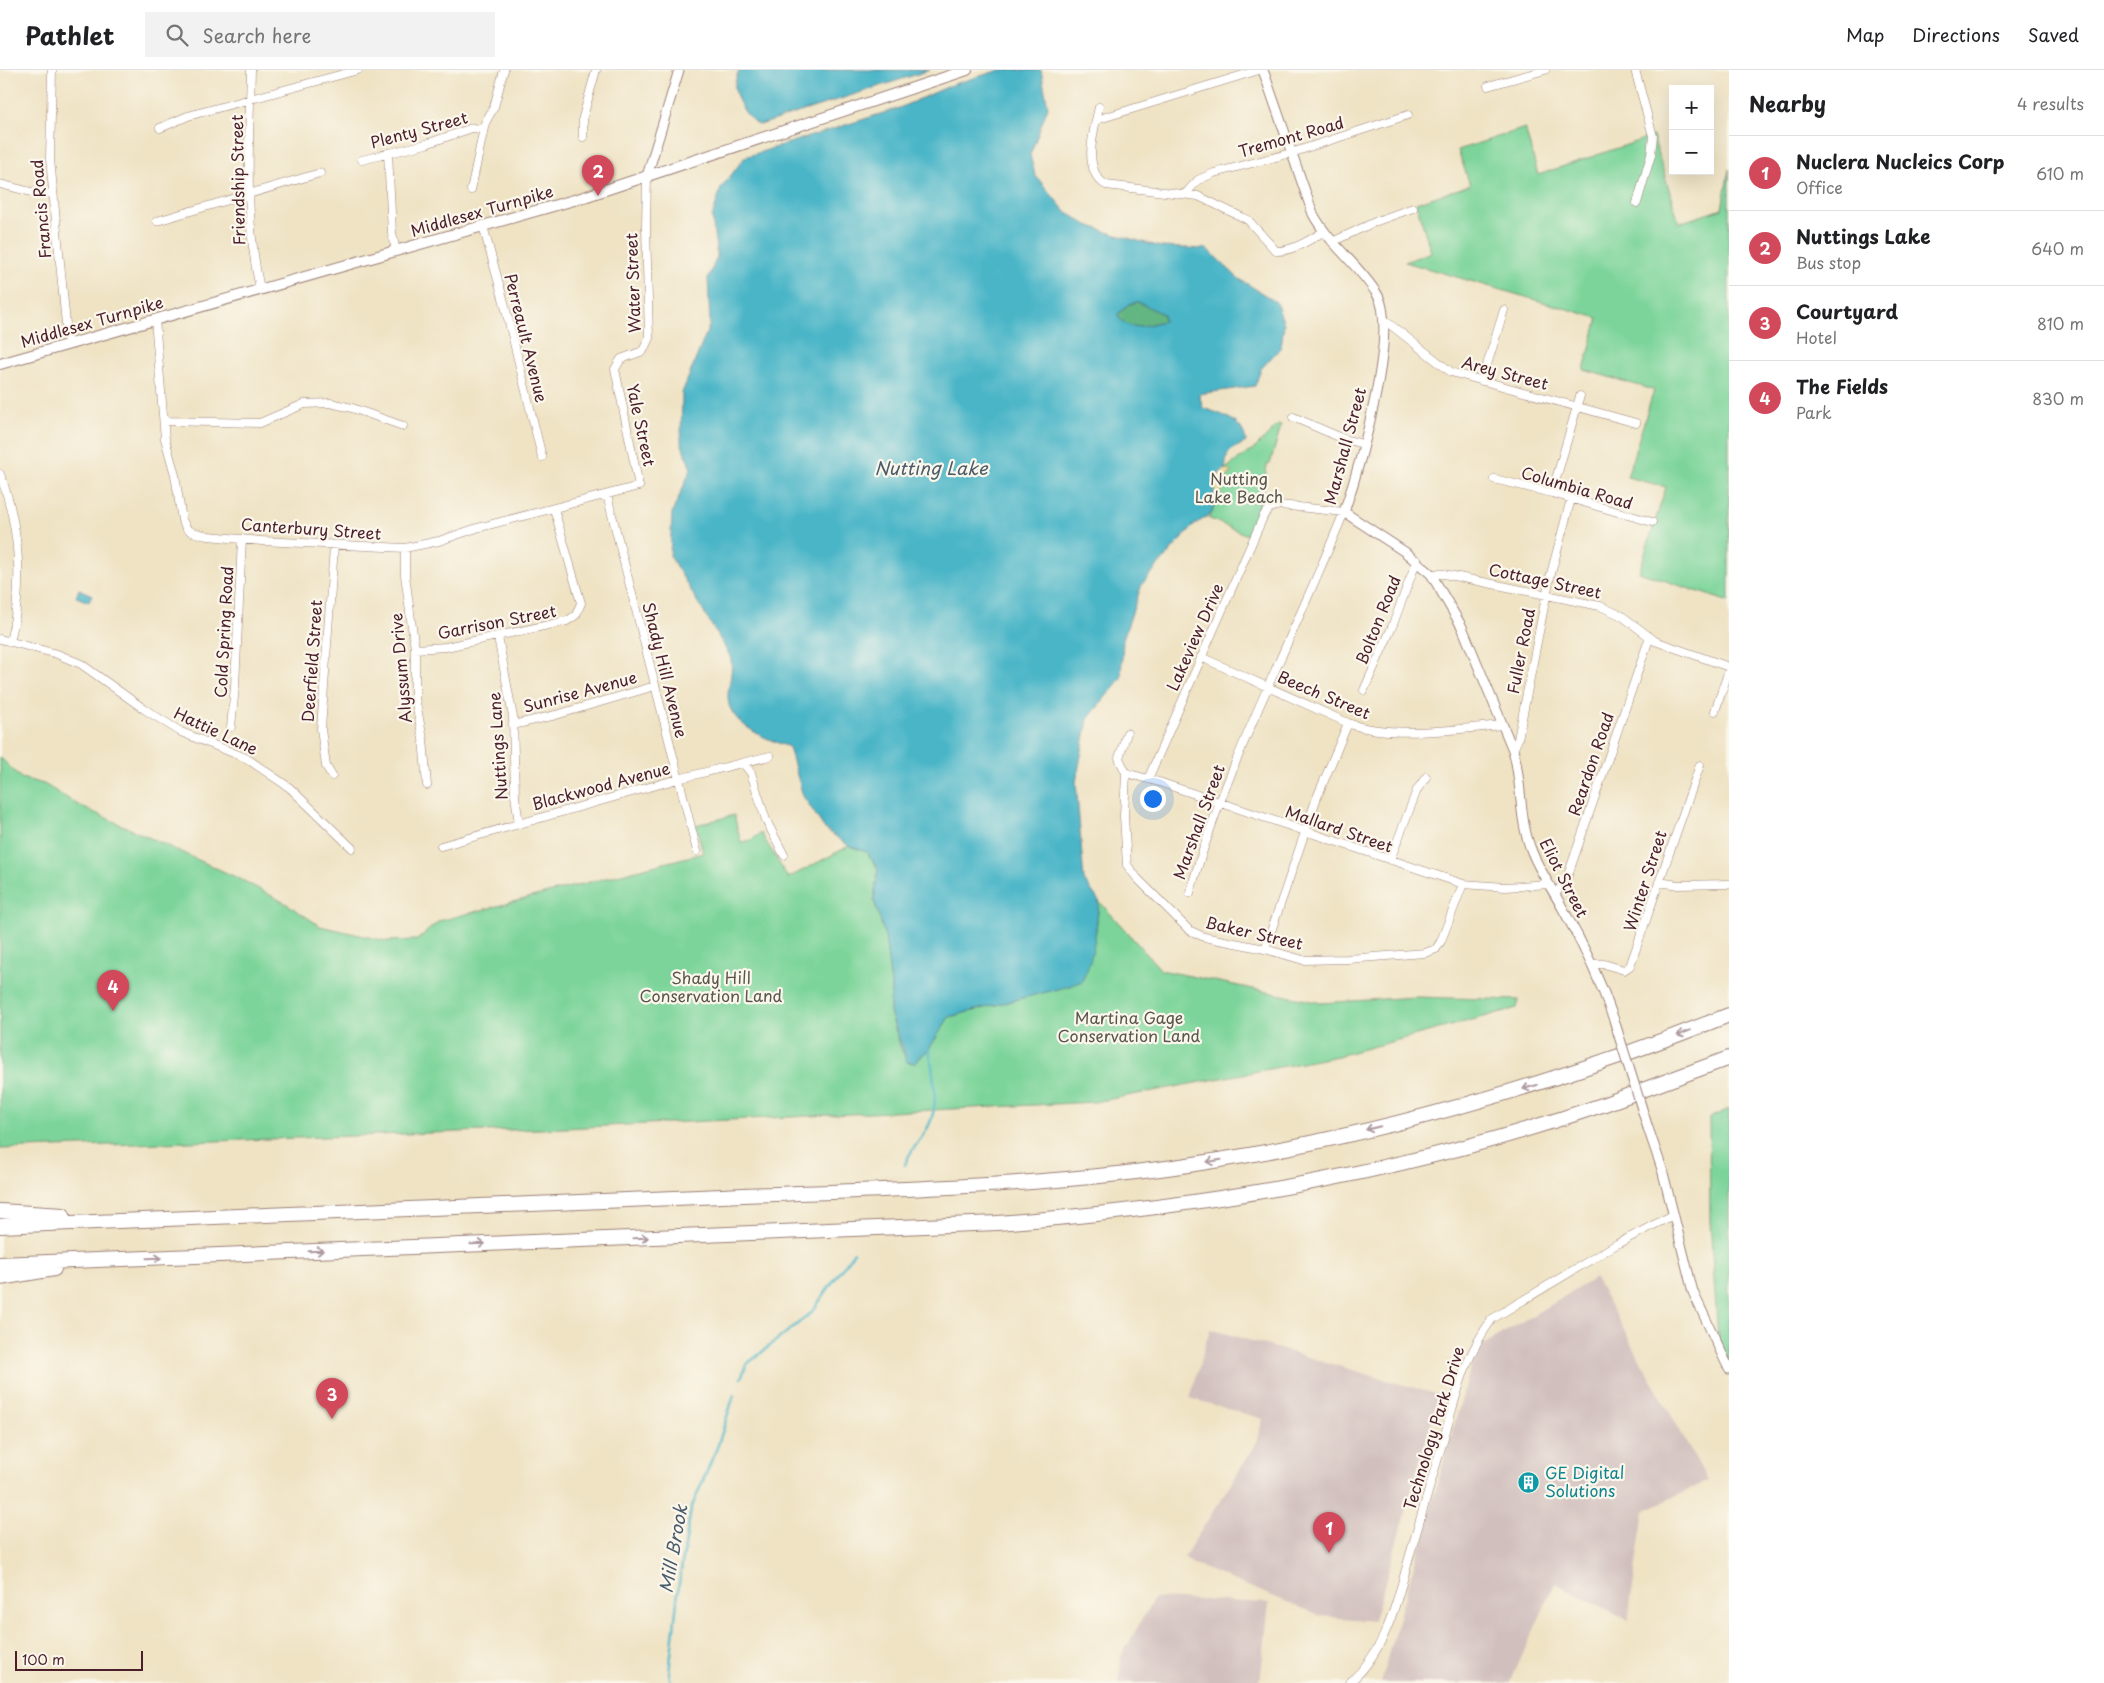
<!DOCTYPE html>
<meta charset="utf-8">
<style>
:root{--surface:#fff;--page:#f2f2f2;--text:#202124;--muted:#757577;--line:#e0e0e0;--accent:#d1495b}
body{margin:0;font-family:"Playpen Sans",sans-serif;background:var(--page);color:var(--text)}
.controls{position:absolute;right:15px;top:15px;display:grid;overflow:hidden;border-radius:0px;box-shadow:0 5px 20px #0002}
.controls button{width:45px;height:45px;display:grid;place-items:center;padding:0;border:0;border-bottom:1px solid var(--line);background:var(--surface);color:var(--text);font:25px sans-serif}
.scale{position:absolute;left:15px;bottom:12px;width:128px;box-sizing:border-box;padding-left:5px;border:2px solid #4a1f2b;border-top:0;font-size:14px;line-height:18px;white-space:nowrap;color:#4a1f2b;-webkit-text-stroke:4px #fbf7ec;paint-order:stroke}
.you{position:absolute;left:1152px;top:728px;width:18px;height:18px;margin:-12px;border:4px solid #fff;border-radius:50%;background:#1a73e8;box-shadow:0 0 0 8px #1a73e833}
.badge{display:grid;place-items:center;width:32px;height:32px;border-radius:50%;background:var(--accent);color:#fff;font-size:16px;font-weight:700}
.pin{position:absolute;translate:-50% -41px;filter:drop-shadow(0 1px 2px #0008)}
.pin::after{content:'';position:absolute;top:26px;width:18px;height:15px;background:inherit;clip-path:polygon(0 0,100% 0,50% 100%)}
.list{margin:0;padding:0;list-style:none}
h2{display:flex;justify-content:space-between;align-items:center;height:65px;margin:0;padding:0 20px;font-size:21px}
h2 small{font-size:16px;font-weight:400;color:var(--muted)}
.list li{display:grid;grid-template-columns:32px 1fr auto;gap:15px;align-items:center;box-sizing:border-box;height:75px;padding:0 20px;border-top:1px solid var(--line)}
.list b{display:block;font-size:19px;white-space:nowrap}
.list p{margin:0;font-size:16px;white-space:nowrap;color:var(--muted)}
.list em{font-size:16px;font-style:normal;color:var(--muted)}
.icon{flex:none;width:28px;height:28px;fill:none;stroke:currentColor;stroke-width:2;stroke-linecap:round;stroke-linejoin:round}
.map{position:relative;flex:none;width:1729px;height:1613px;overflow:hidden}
header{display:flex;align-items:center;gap:30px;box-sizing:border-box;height:70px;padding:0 25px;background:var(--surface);border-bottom:1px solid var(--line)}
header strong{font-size:24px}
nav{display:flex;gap:28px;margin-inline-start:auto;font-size:18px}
.search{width:350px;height:45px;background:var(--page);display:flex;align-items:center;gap:12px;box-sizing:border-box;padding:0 18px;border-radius:0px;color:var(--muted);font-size:19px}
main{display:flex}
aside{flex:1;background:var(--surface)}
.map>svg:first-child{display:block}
.industrial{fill:#d1bfbd}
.green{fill:#7bd49a;stroke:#627a62}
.forest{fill:#64b682;stroke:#576a56}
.sand{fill:#eeda9e;stroke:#9c7c64}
.water{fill:#4ab5c7;stroke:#4a6a79;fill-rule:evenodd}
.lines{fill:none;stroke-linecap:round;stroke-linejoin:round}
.stream{stroke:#4ab5c7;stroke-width:2.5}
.minor-casing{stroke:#9c8178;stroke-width:9}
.tertiary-casing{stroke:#9c8178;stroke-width:11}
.secondary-casing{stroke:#9c8178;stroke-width:12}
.motorway-casing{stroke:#9c8178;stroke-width:16}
.minor{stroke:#fff;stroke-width:8}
.tertiary{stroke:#fff;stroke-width:9}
.secondary{stroke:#fff;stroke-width:10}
.motorway{stroke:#fff;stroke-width:14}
.tertiary-bridge-casing{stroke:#9c8178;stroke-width:11;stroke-linecap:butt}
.tertiary-bridge{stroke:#fff;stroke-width:9}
.oneway{stroke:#ae9aa0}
.labels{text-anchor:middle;stroke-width:4.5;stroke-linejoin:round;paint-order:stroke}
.street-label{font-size:16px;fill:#4a1f2b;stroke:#fbf7ec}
.park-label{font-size:16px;fill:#59554c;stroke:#fbf7ec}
.culture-label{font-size:16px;fill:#0d838f;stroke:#fbf7ec;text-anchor:start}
.water-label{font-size:18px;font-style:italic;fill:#4a5b69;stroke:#fbf7ec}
</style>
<header>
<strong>Pathlet</strong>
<div class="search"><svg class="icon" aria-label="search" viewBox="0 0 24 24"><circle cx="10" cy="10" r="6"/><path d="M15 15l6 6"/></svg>Search here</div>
<nav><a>Map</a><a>Directions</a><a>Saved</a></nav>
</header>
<main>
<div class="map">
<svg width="1729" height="1613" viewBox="0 0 1729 1613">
<rect width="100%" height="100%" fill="#fbf7ec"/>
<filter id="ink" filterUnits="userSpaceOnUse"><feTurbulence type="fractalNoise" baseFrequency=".02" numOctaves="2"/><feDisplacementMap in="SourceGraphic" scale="10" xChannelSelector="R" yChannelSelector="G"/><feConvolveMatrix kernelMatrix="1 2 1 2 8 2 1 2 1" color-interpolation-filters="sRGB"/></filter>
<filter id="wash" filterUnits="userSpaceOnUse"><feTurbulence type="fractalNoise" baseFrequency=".0096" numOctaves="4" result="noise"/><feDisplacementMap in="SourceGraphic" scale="20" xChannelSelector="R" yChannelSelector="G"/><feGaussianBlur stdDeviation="1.12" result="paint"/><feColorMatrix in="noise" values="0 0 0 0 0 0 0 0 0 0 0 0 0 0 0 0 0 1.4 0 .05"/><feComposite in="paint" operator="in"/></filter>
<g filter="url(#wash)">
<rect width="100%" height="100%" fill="#efe3c4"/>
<path class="industrial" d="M1595,1208l113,203 -64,30 -16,109 -73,-37 -45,100h-130l96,-334z
M1210,1259l229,66 -65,226 -53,-5 -128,-52 -9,-7 71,-111 8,-27 -73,-21z
M1154,1528l115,5 -9,80h-141l2,-27z"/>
<path class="green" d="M1525,58l13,47 115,-39 26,87 43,-14 7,-40v433l-90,-30 27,-85 -39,-10 27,-87 -70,-20 14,-52 -193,-56 26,-10 -15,-49 54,-18 -12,-35z
M1278,355l3,1 -11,38 -3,1 -4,31 -16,39 -39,-17 4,-5 13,-44 30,-21z
M0,687l21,21 23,6 36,22 160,73 47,25 33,22 66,15 31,-1 22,-19 264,-68 -7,-28 38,-10 7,27 10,-2 10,-7 27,45 61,-32 18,6 11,17 -4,32 11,34 6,49 -1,28 11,37 7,13 7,1 14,-14 20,-32 120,-31 27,-55 3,-30 62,69 160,33 95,-6 103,3 -2,8 -179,48 -243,46 -530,26 -565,21z
M1729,1039v252l-11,-23 -8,-117 -1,-103z"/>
<path class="forest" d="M1138,232l25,12 1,7c-13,2 -43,15 -46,-7l11,-10z"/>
<path class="sand" d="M1223,398l8,4 -7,10 -5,20 -6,1v-25z"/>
<path class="water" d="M739,0h191l-170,55c-12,-4 -23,-24 -25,-36 -1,-6 2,-13 4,-19z
M1000,0h41l7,37 -18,48 5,20 30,36 20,13 28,10 48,13 46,2 31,29 38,24 8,22 -3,23 -20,22 -6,17 -56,8 4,14c18,6 41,12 43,34 -18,10 -18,6 -21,27 -14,7 -10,31 -13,44l-19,13 -51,58 -19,55 -2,39 -33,41 -12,63 8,98 15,21c-3,26 -4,56 -17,80l-13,5 -120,31 -20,32 -15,14 -7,-1 -17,-50 1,-28 -6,-48 -11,-36 4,-31 -11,-17 -18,-6 -24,-17 -22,-33 -14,-49c-22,-8 -63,-23 -61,-52 1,-15 6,-24 2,-39l-60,-100 2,-43 19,-44 -10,-27 1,-49 28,-69 -2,-46 9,-21 -5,-40 9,-29 24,-31 154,-49 55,-24zM1138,232l25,12 1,7c-16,3 -32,12 -45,-3l-1,-4 11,-10z
M79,519l13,6 -3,7 -13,-5z"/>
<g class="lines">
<path class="stream" d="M905,1095c4,-15 17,-25 24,-40 11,-23 4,-52 0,-76
M741,1308l6,-14 64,-51 43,-61
M671,1613l-2,-10 10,-90 12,-74 27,-64 16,-50"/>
</g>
</g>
<g filter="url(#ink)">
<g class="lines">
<defs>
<path id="minor" d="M52,0l-2,89 18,186
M251,0c-2,73 -7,147 9,219
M1635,0l18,66 -2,19 -14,48
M1488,16l57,-16
M1099,37c-5,23 -18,63 7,78l92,11 50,24 28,31c15,1 34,-11 47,-19
M1096,50l163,-50
M160,58l28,-12 170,-46
M583,67v-20l13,-47
M388,83l4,80 4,18
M362,90l64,-16 46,-16 11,1
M0,114l31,8 22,2
M471,120l14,-67 9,-16 10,-37
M1186,123l12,-13 16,-7 77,-20 117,-38
M157,151l163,-48
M483,156l21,76 38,155
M1332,172l45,-21 36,-13
M155,249l10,120 10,36 7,45 5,9 5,3 16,4 54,5 143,7 34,-7 38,-13 162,-42 -24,-117 6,-10 22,-8 6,-13 -3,-111 1,-51
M1383,249l68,53 185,51
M1482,311l22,-71
M1293,347l51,22 19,5
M164,351l96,2 44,-19 26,-1 22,5 51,18
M0,404c20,53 24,112 10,168
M1494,409l58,14 100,29
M1552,423l28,-97
M607,425l90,356
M405,478v27l10,74v49l8,41 4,46
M1431,504h13l156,32 22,10 33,25 74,26
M498,567l15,80 2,79 4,27
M0,569l57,15 24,10 63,45 37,23 65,26 44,30 62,60
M415,579l31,-2 121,-26 9,-6 5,-12 -27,-94
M1201,587l147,66c40,16 111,6 154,2
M1364,620l28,-63 25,-67
M1715,641l14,-41
M513,655l43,-10 99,-29
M231,657l4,-41 7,-147
M1513,680l5,-11 31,-158 22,-82
M743,693l8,10 15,47 18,35
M1126,703l-2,43 3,49 10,13 52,52 15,7 61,12 38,11 45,-1 77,-6 11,-4 5,-8 22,-57
M1126,703l33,9 304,102 42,3 44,-3
M1126,703l-7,-15 8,-25
M332,706l-6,-10 -5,-37 13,-183
M1148,709l116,-264 6,-7 10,-3 64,7c-51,127 -117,249 -154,381
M441,776l237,-67 92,-23
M1390,790l27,-70 9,-13
M1659,812l19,3 51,-1
M1555,824l11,-13 83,-242
M1265,879l51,-149 32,-77
M1591,894h13l20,6 6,-4 70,-201
M1349,1613c36,-30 48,-81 60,-125 12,-41 24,-83 36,-124 13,-44 19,-76 47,-115l125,-75 56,-29"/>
<path id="tertiary" d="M1263,0l50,144c17,31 46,51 64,80 23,36 -19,177 -33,218l61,40 26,22 31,53 51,123c10,34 5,69 19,102 8,20 21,38 31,57 20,35 38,73 51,111
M647,106l32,-106
M1648,1058l14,41 31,123 36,77"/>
<path id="secondary" d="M0,294l581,-166 386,-128"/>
<path id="motorway" d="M0,1141l63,4
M0,1156c240,-11 481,-20 722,-30 163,-7 329,-8 491,-35 177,-28 349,-80 516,-146
M0,1194l997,-41c206,-15 413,-51 608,-119 41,-15 83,-31 124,-46
M0,1208l54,-9"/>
</defs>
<use href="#minor" class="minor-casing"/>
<use href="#tertiary" class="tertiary-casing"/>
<use href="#secondary" class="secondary-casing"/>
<use href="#motorway" class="motorway-casing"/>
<use href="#minor" class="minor"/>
<use href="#tertiary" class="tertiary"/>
<use href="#secondary" class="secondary"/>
<use href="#motorway" class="motorway"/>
<defs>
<path id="tertiary-bridge" d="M1614,950l34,108"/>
</defs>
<use href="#tertiary-bridge" class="tertiary-bridge-casing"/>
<use href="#tertiary-bridge" class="tertiary-bridge"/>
</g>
<defs><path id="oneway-shaft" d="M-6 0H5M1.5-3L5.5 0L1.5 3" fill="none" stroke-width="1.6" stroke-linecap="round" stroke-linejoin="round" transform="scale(1.25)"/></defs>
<g class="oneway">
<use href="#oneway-shaft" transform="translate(1684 963) rotate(158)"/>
<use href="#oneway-shaft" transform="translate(1530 1017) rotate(164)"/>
<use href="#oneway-shaft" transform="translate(1373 1058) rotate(166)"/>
<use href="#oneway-shaft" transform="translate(1214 1091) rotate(171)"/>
<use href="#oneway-shaft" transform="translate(641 1168) rotate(-2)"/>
<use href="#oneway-shaft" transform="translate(478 1174) rotate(-2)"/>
<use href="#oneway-shaft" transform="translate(316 1181) rotate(-2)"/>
<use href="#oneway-shaft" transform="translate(154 1188) rotate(-2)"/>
</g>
</g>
<defs>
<symbol id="building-disc" viewBox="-11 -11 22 22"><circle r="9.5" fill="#0f9aa8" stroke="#fbf7ec"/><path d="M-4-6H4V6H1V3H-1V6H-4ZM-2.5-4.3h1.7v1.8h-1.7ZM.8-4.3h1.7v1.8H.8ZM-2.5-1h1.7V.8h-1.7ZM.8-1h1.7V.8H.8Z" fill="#fff"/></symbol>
</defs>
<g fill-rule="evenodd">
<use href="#building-disc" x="1516" y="1400" width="25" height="25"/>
</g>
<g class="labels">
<g class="street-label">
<text transform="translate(419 60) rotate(-15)" y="6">Plenty Street</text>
<text transform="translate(1291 67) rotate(-16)" y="6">Tremont Road</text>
<text transform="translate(238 110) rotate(-91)" y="6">Friendship Street</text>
<text transform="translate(41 139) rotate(-95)" y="6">Francis Road</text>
<text transform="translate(482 141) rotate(-16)" y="6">Middlesex Turnpike</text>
<text transform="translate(633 213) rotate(-92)" y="6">Water Street</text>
<text transform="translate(92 252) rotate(-16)" y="6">Middlesex Turnpike</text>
<text transform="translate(526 268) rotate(76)" y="6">Perreault Avenue</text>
<text transform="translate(1505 303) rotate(15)" y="6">Arey Street</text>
<text transform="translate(641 355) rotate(78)" y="6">Yale Street</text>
<text transform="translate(1345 376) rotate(-75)" y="6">Marshall Street</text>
<text transform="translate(1577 418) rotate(16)" y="6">Columbia Road</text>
<text transform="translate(311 459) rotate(4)" y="6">Canterbury Street</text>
<text transform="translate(1545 511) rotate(12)" y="6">Cottage Street</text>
<text transform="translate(1378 550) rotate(-68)" y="6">Bolton Road</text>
<text transform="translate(497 552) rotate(-11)" y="6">Garrison Street</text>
<text transform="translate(224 562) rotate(-87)" y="6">Cold Spring Road</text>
<text transform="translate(1195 567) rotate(-66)" y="6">Lakeview Drive</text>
<text transform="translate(1521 581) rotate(-79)" y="6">Fuller Road</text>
<text transform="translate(312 591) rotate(-86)" y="6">Deerfield Street</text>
<text transform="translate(401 598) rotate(-95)" y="6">Alyssum Drive</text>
<text transform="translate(665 600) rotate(76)" y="6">Shady Hill Avenue</text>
<text transform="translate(580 622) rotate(-15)" y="6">Sunrise Avenue</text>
<text transform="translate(1324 625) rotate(23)" y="6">Beech Street</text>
<text transform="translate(216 661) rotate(25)" y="6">Hattie Lane</text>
<text transform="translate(498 676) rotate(-94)" y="6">Nuttings Lane</text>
<text transform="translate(1591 694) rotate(-71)" y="6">Reardon Road</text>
<text transform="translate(601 716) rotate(-15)" y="6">Blackwood Avenue</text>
<text transform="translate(1199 752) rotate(-70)" y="6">Marshall Street</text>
<text transform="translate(1339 759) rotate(19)" y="6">Mallard Street</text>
<text transform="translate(1564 808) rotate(63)" y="6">Eliot Street</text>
<text transform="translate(1645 811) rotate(-72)" y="6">Winter Street</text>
<text transform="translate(1254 863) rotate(13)" y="6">Baker Street</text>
<text transform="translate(1434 1358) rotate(-73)" y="6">Technology Park Drive</text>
</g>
<g class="park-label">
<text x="1239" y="415">Nutting<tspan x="1239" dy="18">Lake Beach</tspan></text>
<text x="711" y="914">Shady Hill<tspan x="711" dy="18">Conservation Land</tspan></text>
<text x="1129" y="954">Martina Gage<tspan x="1129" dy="18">Conservation Land</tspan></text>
</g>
<g class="culture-label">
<text x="1545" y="1409">GE Digital<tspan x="1545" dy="18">Solutions</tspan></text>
</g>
<g class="water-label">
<text x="931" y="405">Nutting Lake</text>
<text transform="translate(674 1479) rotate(-80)" y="6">Mill Brook</text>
</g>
</g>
</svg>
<div class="controls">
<button>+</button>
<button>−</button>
</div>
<div class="scale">100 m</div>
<div class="you"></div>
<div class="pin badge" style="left:1329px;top:1483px">1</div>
<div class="pin badge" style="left:598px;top:126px">2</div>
<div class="pin badge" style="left:332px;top:1349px">3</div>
<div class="pin badge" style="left:113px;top:941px">4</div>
</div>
<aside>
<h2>Nearby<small>4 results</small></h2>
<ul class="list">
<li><span class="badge">1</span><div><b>Nuclera Nucleics Corp</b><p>Office</p></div><em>610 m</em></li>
<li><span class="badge">2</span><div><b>Nuttings Lake</b><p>Bus stop</p></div><em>640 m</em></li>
<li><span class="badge">3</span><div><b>Courtyard</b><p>Hotel</p></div><em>810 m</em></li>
<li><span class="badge">4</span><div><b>The Fields</b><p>Park</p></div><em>830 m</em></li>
</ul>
</aside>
</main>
